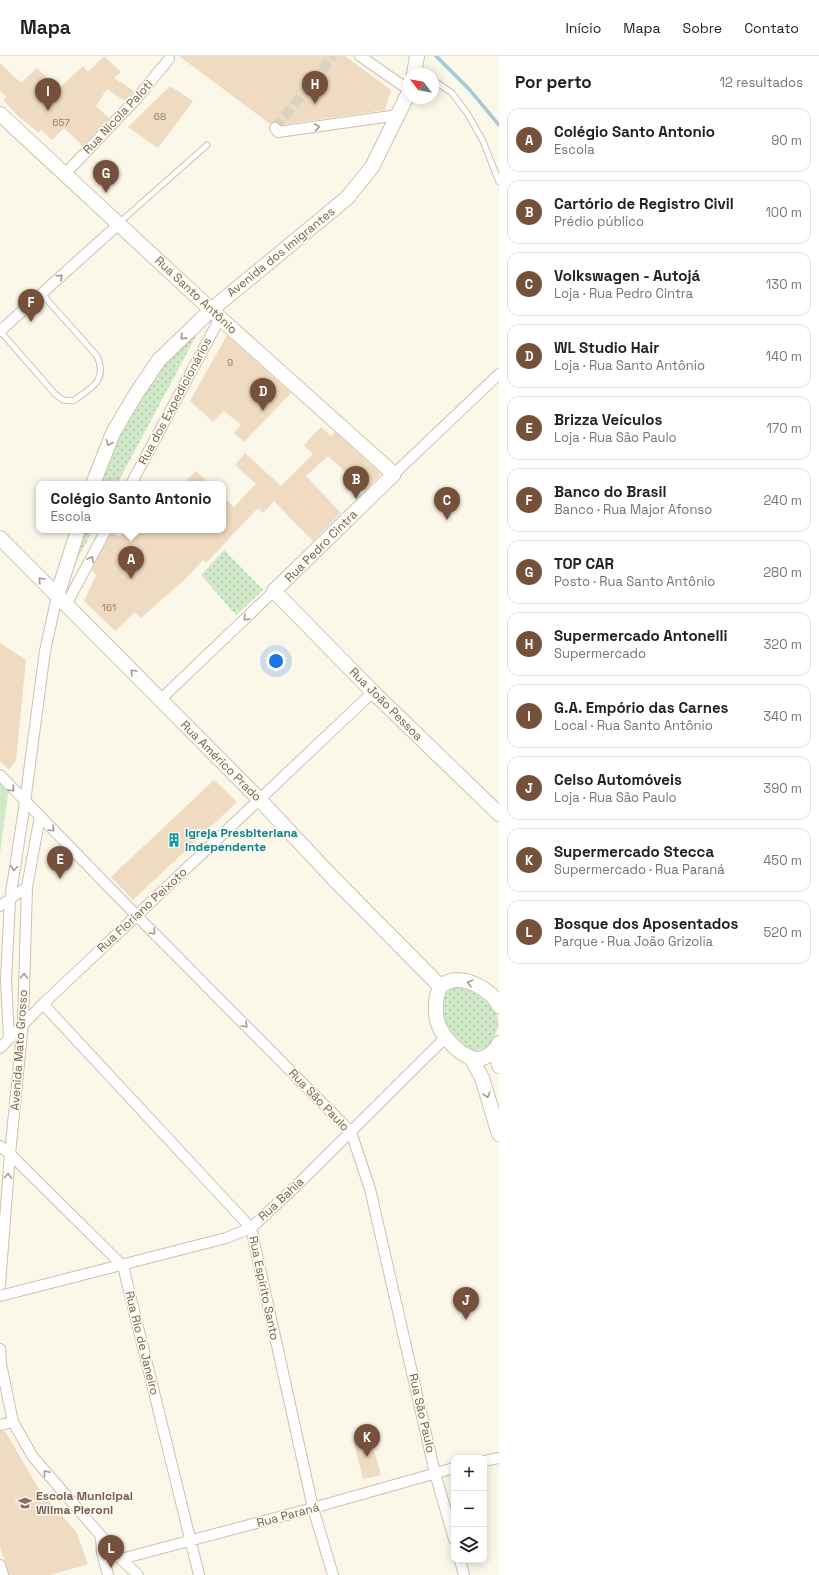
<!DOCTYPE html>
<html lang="pt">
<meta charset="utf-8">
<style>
:root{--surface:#fff;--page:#f2f2f2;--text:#202124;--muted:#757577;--line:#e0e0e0;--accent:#75503a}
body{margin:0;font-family:"Space Grotesk",sans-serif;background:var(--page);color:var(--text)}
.controls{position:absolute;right:12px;bottom:12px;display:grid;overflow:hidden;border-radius:8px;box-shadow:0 2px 10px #0003}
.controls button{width:36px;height:36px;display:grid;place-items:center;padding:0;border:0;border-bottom:1px solid var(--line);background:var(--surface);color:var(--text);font:20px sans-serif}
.compass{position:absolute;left:403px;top:12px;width:36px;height:36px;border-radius:50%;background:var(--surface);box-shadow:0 2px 10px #0003;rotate:301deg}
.you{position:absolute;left:276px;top:605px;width:14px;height:14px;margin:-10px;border:3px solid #fff;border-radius:50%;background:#1a73e8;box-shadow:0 0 0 6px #1a73e833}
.badge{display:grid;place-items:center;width:26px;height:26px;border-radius:50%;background:var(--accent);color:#fff;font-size:13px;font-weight:700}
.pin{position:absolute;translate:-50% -33px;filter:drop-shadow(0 1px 2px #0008)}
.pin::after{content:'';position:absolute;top:21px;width:14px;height:12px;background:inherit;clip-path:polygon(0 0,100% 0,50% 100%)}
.popup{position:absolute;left:36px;top:425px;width:190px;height:52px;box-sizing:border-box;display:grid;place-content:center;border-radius:8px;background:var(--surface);filter:drop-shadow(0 1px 3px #0005);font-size:13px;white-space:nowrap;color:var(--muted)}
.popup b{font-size:15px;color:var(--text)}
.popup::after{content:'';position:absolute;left:50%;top:100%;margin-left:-8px;border:8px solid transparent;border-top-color:var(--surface)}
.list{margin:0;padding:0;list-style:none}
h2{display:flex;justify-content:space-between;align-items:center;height:52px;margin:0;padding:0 16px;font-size:17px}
h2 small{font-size:13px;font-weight:400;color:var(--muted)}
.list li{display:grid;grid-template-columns:26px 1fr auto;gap:12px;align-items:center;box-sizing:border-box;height:64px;margin:0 8px 8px;padding:0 8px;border:1px solid var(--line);border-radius:12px}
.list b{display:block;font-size:15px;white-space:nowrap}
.list p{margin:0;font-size:13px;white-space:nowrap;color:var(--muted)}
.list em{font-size:13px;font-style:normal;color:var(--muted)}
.icon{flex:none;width:22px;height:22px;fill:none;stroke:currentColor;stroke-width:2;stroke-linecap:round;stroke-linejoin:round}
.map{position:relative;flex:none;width:499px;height:1519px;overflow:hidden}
header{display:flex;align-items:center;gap:24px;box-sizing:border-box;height:56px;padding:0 20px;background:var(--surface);border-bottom:1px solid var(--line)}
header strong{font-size:19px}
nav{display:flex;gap:22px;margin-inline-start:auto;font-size:14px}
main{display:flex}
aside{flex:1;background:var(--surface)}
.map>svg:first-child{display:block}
.park{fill:url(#park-dots)}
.pitch{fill:#d0e9c8}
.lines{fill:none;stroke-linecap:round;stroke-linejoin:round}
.stream{stroke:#a5c7d6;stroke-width:3.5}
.building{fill:#efdbc2}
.street-tunnel{stroke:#dad2c2;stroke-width:10;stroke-dasharray:10 5;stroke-linecap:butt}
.lane-casing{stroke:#cdc1b0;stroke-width:7}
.street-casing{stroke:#cdc1b0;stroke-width:12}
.secondary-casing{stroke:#d0c2ad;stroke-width:16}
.lane{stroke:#fff;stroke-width:5}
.street{stroke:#fff;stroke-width:10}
.secondary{stroke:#fff;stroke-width:14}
.oneway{stroke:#a5998c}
.labels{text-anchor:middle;stroke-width:3;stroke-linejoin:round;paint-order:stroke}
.number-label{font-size:10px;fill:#94806b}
.street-label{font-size:12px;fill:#75624e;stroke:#fefbf0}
.culture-label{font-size:12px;font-weight:bold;fill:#0d838f;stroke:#fefbf0;text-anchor:start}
.education-label{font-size:12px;font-weight:bold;fill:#785e54;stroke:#fefbf0;text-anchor:start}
</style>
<header>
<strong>Mapa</strong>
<nav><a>Início</a><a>Mapa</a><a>Sobre</a><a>Contato</a></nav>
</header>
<main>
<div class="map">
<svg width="499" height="1519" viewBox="0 0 499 1519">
<defs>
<pattern id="park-dots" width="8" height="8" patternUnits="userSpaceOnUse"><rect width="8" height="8" fill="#d0e9c8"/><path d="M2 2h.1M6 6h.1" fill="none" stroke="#adc0a5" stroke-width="1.8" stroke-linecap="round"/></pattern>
</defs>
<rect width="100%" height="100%" fill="#fbf7e9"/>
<path class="park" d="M195,270l1,10 -79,148h-27l18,-49z
M73,474h20l-32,59z
M224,494l39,40 -27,25 -35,-40z
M456,931h11l13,4 16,21 3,12 -8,23 -15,4 -8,-3 -21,-19 -6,-17 1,-12 8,-12z"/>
<path class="pitch" d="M0,722l9,9 -9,66z"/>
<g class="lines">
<path class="stream" d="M436,0l33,33 30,36"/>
</g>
<path class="building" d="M104,0l17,16 -7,6 20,13 -9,10 -18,-12 -11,17 13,12 -26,28 -19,-18 -12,12 -11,-10 -2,3 -20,-16 -16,-17 4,-3 -7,-6v-28l21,20 16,-15 21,22 25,-24 5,6z
M179,0h166l46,34 -6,20 -104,15 -6,-3 -5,2z
M170,30l23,15 -35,47 -30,-21z
M227,279l64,58 -47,49 -10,-9 7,-8 -17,-14 -11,11 -23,-21z
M321,371l10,9 4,-4 46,42 -16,16 -37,-34 -22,20 35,37 -28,28 -39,-40 -11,12 -5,-5 -52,55 -3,-3 -20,21 -42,37 -6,-6 -20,19 -31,-30 12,-26 -4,-5 20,-40 7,7 7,-7h97v-33l11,10 22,-23 -21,-19 10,-12 36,33 32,-32 -9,-9z
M196,415l14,13h-27z
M0,587l26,17 -10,100 -7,10 -9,-9z
M214,724l23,22 -104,98 -22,-23z
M0,1375h5l36,62 35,38 12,33 -38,11h-41l-9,-28z
M370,1379l11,40 -18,4 -10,-40z"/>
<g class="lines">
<path class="street-tunnel" d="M275,72l58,-72"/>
<defs>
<path id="lane" d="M417,12l8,6
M433,24l19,13 15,20 16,28 16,41
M119,167l88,-78
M0,275l55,63 8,6 10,1c18,-13 35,-20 24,-45l-56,-63"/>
<path id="street" d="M360,0l49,34
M275,72l3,4 120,-17
M65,118l72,-76 32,-39
M0,275l119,-107
M394,418l105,-100
M131,428l89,-166
M66,549l40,-75
M160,644l114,-109
M0,719l137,141 214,216 19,57 65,284 19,66
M0,850l27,-19
M43,948l208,224 62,280 20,67
M9,981l-3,-57 4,-80 15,-98 20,-151 12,-55
M0,992l43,-44 330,-312
M0,1090l10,8 113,112 76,309
M0,1229l10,-131 13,-131 4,-136 13,-71
M0,1240l226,-58 25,-10 45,-42 149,-148
M0,1293l1,15 12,58 20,35 88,102 17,16
M0,1369l13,-3
M484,1405l15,-3
M101,1481l1,16 6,22
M121,1503l192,-51 141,-40
M460,1504l4,15
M0,1509l3,10"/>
<path id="secondary" d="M414,18l3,-18
M0,58l220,204 174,156 -120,117 99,101 126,122
M93,428l20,-51 23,-39 23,-34 52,-50 136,-112 25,-31 37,-75
M0,482l259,261 75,80 106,107
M57,540l21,-66
M499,950c-7,-16 -34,-31 -51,-24 -3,1 -6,3 -8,4 -5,14 -6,27 -1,40 5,12 20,28 33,32 11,4 23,-6 27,-15
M496,993l3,17
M472,1003l10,19 17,56"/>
</defs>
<use href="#lane" class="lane-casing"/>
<use href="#street" class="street-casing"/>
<use href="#secondary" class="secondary-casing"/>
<use href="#lane" class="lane"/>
<use href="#street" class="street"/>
<use href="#secondary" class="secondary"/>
</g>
<defs><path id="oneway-chevron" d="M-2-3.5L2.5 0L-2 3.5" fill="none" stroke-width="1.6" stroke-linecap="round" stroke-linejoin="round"/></defs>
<g class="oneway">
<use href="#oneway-chevron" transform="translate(317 71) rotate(-8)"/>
<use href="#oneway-chevron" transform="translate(60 221) rotate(-42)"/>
<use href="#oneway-chevron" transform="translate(183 281) rotate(136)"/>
<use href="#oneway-chevron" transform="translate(109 387) rotate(112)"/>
<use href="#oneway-chevron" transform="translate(91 503) rotate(-62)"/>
<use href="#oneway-chevron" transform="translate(41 524) rotate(-135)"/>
<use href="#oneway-chevron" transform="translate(246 562) rotate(136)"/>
<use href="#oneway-chevron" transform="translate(133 616) rotate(-135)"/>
<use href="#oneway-chevron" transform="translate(12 733) rotate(47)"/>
<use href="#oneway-chevron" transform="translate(52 773) rotate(46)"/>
<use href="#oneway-chevron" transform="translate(14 812) rotate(98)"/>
<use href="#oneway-chevron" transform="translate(153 876) rotate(45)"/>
<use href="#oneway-chevron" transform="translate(24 920) rotate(-88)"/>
<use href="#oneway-chevron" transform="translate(470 927) rotate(-165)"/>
<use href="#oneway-chevron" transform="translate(245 969) rotate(45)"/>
<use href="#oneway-chevron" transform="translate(487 1039) rotate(73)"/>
<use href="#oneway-chevron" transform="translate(8 1120) rotate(-86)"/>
<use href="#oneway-chevron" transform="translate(46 1417) rotate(-130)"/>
</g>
<defs>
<symbol id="building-bare" viewBox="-9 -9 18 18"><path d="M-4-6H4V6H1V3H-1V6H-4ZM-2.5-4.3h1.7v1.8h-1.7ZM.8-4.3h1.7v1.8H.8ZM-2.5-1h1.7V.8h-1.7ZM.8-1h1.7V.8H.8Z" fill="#0f9aa8" stroke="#fefbf0" stroke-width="2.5" paint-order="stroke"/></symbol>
<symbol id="school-bare" viewBox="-9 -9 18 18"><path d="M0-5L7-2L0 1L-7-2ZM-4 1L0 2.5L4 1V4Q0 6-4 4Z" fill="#8d6e63" stroke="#fefbf0" stroke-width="2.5" paint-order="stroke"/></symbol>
</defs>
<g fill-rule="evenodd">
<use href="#building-bare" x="164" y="774" width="20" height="20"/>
<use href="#school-bare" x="15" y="1437" width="20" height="20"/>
</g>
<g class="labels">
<g class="number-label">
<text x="160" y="64">68</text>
<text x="61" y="70">657</text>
<text x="230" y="310">9</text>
<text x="109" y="555">161</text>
</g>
<g class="street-label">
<text transform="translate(118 61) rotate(-47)" y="4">Rua Nicola Paloti</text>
<text transform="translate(281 196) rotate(-39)" y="4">Avenida dos Imigrantes</text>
<text transform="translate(196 239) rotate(43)" y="4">Rua Santo Antônio</text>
<text transform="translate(175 345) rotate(-62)" y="4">Rua dos Expedicionários</text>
<text transform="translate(321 490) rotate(-45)" y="4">Rua Pedro Cintra</text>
<text transform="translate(386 648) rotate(45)" y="4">Rua João Pessoa</text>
<text transform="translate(221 705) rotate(45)" y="4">Rua Américo Prado</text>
<text transform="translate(142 854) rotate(-43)" y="4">Rua Floriano Peixoto</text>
<text transform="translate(19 994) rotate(-86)" y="4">Avenida Mato Grosso</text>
<text transform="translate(319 1044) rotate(46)" y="4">Rua São Paulo</text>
<text transform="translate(281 1143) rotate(-43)" y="4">Rua Bahia</text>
<text transform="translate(264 1232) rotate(78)" y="4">Rua Espírito Santo</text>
<text transform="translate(142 1287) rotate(76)" y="4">Rua Rio de Janeiro</text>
<text transform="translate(422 1357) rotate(77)" y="4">Rua São Paulo</text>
<text transform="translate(288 1459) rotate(-15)" y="4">Rua Paraná</text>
</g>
<g class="culture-label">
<text x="185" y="781">Igreja Presbiteriana<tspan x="185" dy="14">Independente</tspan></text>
</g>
<g class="education-label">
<text x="36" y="1444">Escola Municipal<tspan x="36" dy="14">Wilma Pieroni</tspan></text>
</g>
</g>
</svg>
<div class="controls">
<button>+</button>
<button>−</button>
<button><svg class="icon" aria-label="layers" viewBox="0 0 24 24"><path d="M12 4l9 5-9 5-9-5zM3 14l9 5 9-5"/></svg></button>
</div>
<svg class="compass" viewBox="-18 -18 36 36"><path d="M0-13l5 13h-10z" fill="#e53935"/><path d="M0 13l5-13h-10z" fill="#757577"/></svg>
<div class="you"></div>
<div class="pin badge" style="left:131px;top:523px">A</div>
<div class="popup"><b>Colégio Santo Antonio</b>Escola</div>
<div class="pin badge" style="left:356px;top:443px">B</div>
<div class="pin badge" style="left:447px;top:464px">C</div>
<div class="pin badge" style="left:263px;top:355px">D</div>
<div class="pin badge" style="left:60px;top:823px">E</div>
<div class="pin badge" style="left:31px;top:266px">F</div>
<div class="pin badge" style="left:106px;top:137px">G</div>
<div class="pin badge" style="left:315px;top:48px">H</div>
<div class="pin badge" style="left:48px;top:55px">I</div>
<div class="pin badge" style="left:466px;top:1264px">J</div>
<div class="pin badge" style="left:367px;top:1401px">K</div>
<div class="pin badge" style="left:111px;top:1512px">L</div>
</div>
<aside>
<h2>Por perto<small>12 resultados</small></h2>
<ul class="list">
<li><span class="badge">A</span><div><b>Colégio Santo Antonio</b><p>Escola</p></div><em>90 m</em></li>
<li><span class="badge">B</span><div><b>Cartório de Registro Civil</b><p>Prédio público</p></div><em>100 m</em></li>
<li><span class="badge">C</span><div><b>Volkswagen - Autojá</b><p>Loja · Rua Pedro Cintra</p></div><em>130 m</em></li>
<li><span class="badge">D</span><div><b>WL Studio Hair</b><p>Loja · Rua Santo Antônio</p></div><em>140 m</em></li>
<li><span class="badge">E</span><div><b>Brizza Veículos</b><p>Loja · Rua São Paulo</p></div><em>170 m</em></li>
<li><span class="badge">F</span><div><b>Banco do Brasil</b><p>Banco · Rua Major Afonso</p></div><em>240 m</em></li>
<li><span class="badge">G</span><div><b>TOP CAR</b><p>Posto · Rua Santo Antônio</p></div><em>280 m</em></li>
<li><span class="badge">H</span><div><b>Supermercado Antonelli</b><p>Supermercado</p></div><em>320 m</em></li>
<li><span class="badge">I</span><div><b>G.A. Empório das Carnes</b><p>Local · Rua Santo Antônio</p></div><em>340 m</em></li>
<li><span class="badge">J</span><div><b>Celso Automóveis</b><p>Loja · Rua São Paulo</p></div><em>390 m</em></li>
<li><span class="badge">K</span><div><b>Supermercado Stecca</b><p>Supermercado · Rua Paraná</p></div><em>450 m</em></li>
<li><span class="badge">L</span><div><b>Bosque dos Aposentados</b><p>Parque · Rua João Grizolia</p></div><em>520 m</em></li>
</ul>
</aside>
</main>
